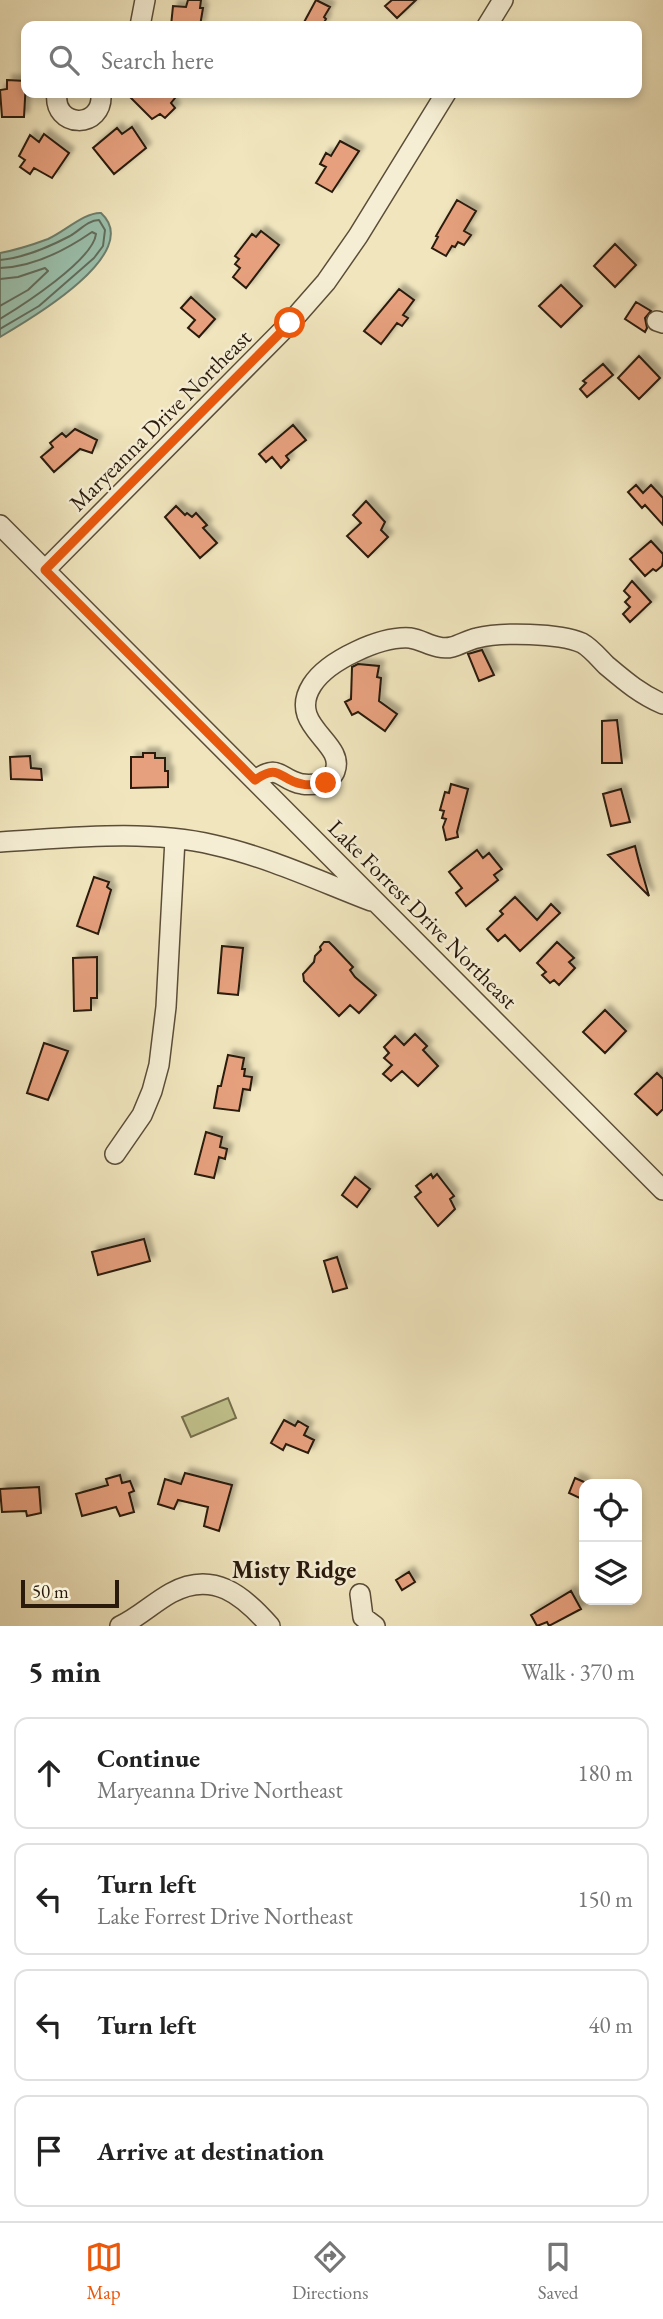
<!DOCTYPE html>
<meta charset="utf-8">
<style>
:root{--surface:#fff;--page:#f2f2f2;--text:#222;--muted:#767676;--line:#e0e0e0;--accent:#ea580c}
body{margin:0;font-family:"EB Garamond",serif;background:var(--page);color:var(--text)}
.controls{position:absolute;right:21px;bottom:21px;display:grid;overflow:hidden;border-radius:14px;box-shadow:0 4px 10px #0003}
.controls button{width:63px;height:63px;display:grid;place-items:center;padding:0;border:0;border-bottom:2px solid var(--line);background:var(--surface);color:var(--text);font:35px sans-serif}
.scale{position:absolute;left:21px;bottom:18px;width:98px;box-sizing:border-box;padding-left:7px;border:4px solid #291a0c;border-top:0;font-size:19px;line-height:24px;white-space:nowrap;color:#291a0c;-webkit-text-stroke:5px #f5eed4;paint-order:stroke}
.stop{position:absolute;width:21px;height:21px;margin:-16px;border:5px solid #ea580c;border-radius:50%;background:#fff}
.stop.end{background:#ea580c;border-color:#fff;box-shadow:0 2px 7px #0008}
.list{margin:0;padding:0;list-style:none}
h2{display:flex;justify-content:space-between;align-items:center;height:91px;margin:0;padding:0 28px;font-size:30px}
h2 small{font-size:23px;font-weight:400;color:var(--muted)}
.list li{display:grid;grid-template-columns:46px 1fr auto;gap:21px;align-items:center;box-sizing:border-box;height:112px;margin:0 14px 14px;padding:0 14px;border:2px solid var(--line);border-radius:14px}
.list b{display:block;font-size:26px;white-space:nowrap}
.list p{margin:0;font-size:23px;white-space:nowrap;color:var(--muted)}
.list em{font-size:23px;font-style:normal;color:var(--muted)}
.icon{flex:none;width:38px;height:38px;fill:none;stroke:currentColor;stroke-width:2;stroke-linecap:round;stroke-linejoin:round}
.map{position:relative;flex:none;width:663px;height:1626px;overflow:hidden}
.search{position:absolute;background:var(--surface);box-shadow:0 4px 10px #0003;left:21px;right:21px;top:21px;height:77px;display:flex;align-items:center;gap:18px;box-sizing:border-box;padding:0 24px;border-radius:14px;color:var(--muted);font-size:26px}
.sheet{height:595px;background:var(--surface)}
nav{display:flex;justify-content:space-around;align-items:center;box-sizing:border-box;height:98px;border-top:2px solid var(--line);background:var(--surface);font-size:19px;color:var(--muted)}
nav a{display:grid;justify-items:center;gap:4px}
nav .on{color:var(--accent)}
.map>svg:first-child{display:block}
.green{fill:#c1c28c;stroke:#756e4c;stroke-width:2}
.water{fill:#9bc0ac;stroke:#6d7e6c;stroke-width:2}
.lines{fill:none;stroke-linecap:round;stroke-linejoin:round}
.shore{stroke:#626d5c;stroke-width:2}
.building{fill:#e6a07d;stroke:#291a0c;stroke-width:2;filter:url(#shadow)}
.minor-casing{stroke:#5b4d38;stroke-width:22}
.minor{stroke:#f5eed4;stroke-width:19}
.route{stroke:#ea580c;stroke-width:9}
.labels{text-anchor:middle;stroke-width:5;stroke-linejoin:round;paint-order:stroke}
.street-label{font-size:23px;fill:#291a0c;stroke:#f5eed4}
.neighbourhood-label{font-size:24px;font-weight:bold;fill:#291a0c;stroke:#f5eed4}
</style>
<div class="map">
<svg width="663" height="1626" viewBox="0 0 663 1626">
<defs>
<filter id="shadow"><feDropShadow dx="5" dy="-5" stdDeviation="2" flood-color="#0004"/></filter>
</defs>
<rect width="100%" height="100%" fill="#f0e5bd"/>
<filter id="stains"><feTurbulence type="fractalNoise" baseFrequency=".00286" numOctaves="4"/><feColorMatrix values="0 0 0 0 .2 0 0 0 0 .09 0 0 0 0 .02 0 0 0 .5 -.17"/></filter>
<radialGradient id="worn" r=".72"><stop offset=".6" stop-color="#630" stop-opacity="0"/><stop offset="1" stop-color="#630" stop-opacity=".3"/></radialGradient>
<path class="green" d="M228,1398l8,20 -45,19 -9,-20z"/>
<path class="water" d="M101,213c44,40 -72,107 -101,124v-84c16,-3 32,-8 48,-14 16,-7 37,-27 53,-26z"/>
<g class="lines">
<path class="shore" d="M0,260c23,-2 49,-13 70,-24 9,-5 18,-16 29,-16l6,10 -2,16 -9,12 -55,48 -39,23
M0,268c32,-1 66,-18 92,-36l4,2c-3,26 -73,71 -96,85
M0,279l18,-2 27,-9 3,3 -20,19 -28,16"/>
</g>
<path class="building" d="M188,0h13l-1,8h3l-3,18h-29l2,-20 13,1z
M316,0l14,7 -6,10 2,2 -4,7h-20z
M392,0h24l-19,18 -12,-12z
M7,80l19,1 -2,36h-22l-2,-27 7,-1z
M126,93h53l-8,10 4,5 -10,10 -5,-4 -8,5z
M132,127l14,21 -32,26 -21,-26 24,-20 5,6z
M44,134l25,19 -17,25 -18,-10 -4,6 -10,-7 5,-7 -6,-4 11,-21 9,7z
M340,141l19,10 -27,41 -16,-9 10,-16 -6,-3 6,-11 5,3z
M457,200l19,11 -12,20 7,4 -7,10 -6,-3 -3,5 -3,-1 -6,10 -14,-8 6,-11 -2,-1z
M261,231l18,14 -33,43 -13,-11 7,-9 -5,-4 4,-5 -4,-3 17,-22 4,3z
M615,244l21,21 -21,22 -21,-21z
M561,285l21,21 -21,21 -22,-21z
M399,289l15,11 -11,15 5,3 -6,8 -5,-3 -16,21 -17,-13z
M191,297l24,22 -16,18 -11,-9 7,-8 -14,-12z
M636,302l15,9 -6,7 2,10 -2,4 -20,-13z
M639,356l21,22 -21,21 -21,-21z
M603,364l10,11 -26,22 -7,-8 6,-6 -3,-2z
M293,425l13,15 -20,16 3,4 -8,8 -9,-11 -6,5 -7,-8z
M75,429l22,11 -5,13 -12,-4 -26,23 -13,-15 12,-10 -3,-4 12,-10 4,4z
M636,485l7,8 8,-8 12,13v27l-18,-20 -3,3 -14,-16z
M366,501l19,21 -4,8 7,7 -20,20 -21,-21 14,-13 -8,-8z
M176,506l9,9 2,-2 5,4 4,-4 11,12 -4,3 14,15 -17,15 -35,-41z
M651,541l12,13v7l-1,5 -6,5 -3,-2 -8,7 -15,-17z
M632,581l19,21 -21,20 -7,-8 7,-7 -5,-5 5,-5 -6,-6z
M482,650l12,25 -15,6 -11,-27z
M358,664l21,2 -2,11 4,1 -2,23 18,13 -12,17 -27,-19 -6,3 -7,-13 6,-3 1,-32z
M617,720l5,43h-20v-42z
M143,753h12v5h10v13h3v16l-37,1v-31h12z
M30,756l1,12 10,1 1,11 -31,-1 -1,-22z
M451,784l17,5 -11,43 1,5 -12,3 -3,-13 3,-8 -4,-1 2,-7 -4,-1 5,-18 4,1z
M621,789l9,33 -19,4 -8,-32z
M635,846l4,16 10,34 -41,-41z
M477,850l6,8 6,-5 13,16 -8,6 4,5 -32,26 -10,-13 6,-5 -13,-16z
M94,877l15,5 -2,5 4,3 -13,44 -21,-8z
M515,897l22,23 14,-16 9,9 -40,38 -15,-16 -7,6 -11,-12 16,-15 -3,-3z
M324,942h5l5,5 19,20 -3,3 5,7 21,18 -17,18 -9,-8 -11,11 -35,-35 -1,-7 11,-12 1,-6 6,-6 -1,-3z
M557,942l17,16 -5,4 6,6 -16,17 -5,-5 -4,3 -8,-8 4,-3 -9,-9z
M222,946l21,2 -5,47 -20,-2z
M97,957v41h-6v12l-17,1 -1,-53z
M605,1010l21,21 -21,22 -22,-21z
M415,1034l12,12 -4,4 15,16 -20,20 -16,-15 -11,10 -8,-7 9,-9 -8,-7 5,-5 -5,-6 11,-11 9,9z
M44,1043l24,8 -20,49 -21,-7z
M228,1055l16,3 -2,11h3l-1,7 8,1 -2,13 -7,-1 -4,22 -25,-3 4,-22h3z
M657,1073l6,6v30l-6,6 -22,-21z
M206,1132l16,5 -2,10 7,2 -2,10 -6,-2 -5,21 -19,-4z
M431,1174l2,4 4,-4 17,22 -4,3 5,10 -17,17 -23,-29 6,-5 -5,-6z
M355,1177l15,12 -13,18 -15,-12z
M144,1239l6,22 -52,14 -6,-23z
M337,1257l10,31 -14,4 -9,-31z
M284,1420l11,6 3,-5 10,6 -4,8 10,5 -6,13 -22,-9 -3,6 -12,-7z
M185,1473l47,12 -13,46 -15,-5 4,-19 -30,-7 -4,9 -16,-5 7,-25 16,5z
M120,1475l2,8 8,-2 4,10 -5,2 5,19 -14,4 -4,-9 -34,9 -6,-22 32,-9 -2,-6z
M575,1478l9,4v18l-15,-7z
M39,1487l2,26 -14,3 -1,-5 -24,1 -2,-23z
M409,1572l6,10 -13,8 -6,-10z
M571,1591l10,18 -32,17 -2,-4 -10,4 -6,-11z"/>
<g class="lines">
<defs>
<path id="minor" d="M140,26l5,-26
M487,26l16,-26
M57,93c-5,35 47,38 44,0
M657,321l6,2
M0,525l663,665
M45,570l245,-247 36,-41 32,-46 88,-143
M255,780c25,-18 24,0 47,4 7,1 17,0 24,-1 2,-3 8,-8 9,-12 11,-29 -49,-45 -23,-86 16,-25 69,-49 98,-47 14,2 27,13 42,9 8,-2 16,-7 25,-9 24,-6 82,-5 105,5 9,5 17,15 24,22 19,16 34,29 57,39
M0,842c70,-4 145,-13 214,3 54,12 105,36 157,56
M115,1154l27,-39 10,-24 7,-26 7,-58 9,-168
M360,1594l3,23 12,9
M120,1626c19,-9 33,-23 51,-33 42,-23 72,2 99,33"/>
</defs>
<use href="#minor" class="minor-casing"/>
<use href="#minor" class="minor"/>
</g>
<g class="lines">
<path class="route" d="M290,323l-245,247 210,210c25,-18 24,0 47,4 7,2 16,0 24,-1"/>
</g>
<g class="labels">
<g class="street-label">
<text transform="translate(160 420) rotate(-45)" y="8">Maryeanna Drive Northeast</text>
<text transform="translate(423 914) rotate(45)" y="8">Lake Forrest Drive Northeast</text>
</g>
<g class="neighbourhood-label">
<text x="294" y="1578">Misty Ridge</text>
</g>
</g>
<rect width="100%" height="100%" filter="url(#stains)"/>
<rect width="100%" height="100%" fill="url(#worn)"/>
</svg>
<div class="controls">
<button><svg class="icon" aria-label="locate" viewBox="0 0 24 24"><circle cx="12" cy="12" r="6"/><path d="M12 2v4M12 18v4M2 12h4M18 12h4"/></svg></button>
<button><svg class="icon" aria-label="layers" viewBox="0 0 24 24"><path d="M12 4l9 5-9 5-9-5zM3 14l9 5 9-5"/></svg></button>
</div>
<div class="scale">50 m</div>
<div class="stop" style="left:290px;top:323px"></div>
<div class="stop end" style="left:326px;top:783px"></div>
<div class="search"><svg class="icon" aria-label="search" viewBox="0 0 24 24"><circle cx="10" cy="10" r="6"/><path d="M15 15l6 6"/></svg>Search here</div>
</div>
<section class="sheet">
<h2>5 min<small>Walk · 370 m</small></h2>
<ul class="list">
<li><svg class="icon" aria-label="ahead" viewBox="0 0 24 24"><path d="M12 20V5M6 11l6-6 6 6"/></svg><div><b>Continue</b><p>Maryeanna Drive Northeast</p></div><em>180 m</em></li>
<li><svg class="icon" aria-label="left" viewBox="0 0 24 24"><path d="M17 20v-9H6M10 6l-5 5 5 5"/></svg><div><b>Turn left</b><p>Lake Forrest Drive Northeast</p></div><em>150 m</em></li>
<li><svg class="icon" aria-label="left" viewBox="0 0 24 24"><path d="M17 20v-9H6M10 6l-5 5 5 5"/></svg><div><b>Turn left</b></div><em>40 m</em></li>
<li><svg class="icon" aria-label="arrive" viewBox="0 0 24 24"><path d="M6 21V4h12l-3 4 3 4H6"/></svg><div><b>Arrive at destination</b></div></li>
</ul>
</section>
<nav>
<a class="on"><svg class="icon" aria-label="map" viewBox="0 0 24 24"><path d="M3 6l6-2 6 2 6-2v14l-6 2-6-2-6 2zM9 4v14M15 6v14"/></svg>Map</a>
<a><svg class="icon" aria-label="directions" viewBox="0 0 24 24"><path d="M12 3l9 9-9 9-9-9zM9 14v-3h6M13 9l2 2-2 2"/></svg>Directions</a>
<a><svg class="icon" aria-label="saved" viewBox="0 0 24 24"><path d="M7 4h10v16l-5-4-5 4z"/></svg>Saved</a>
</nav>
